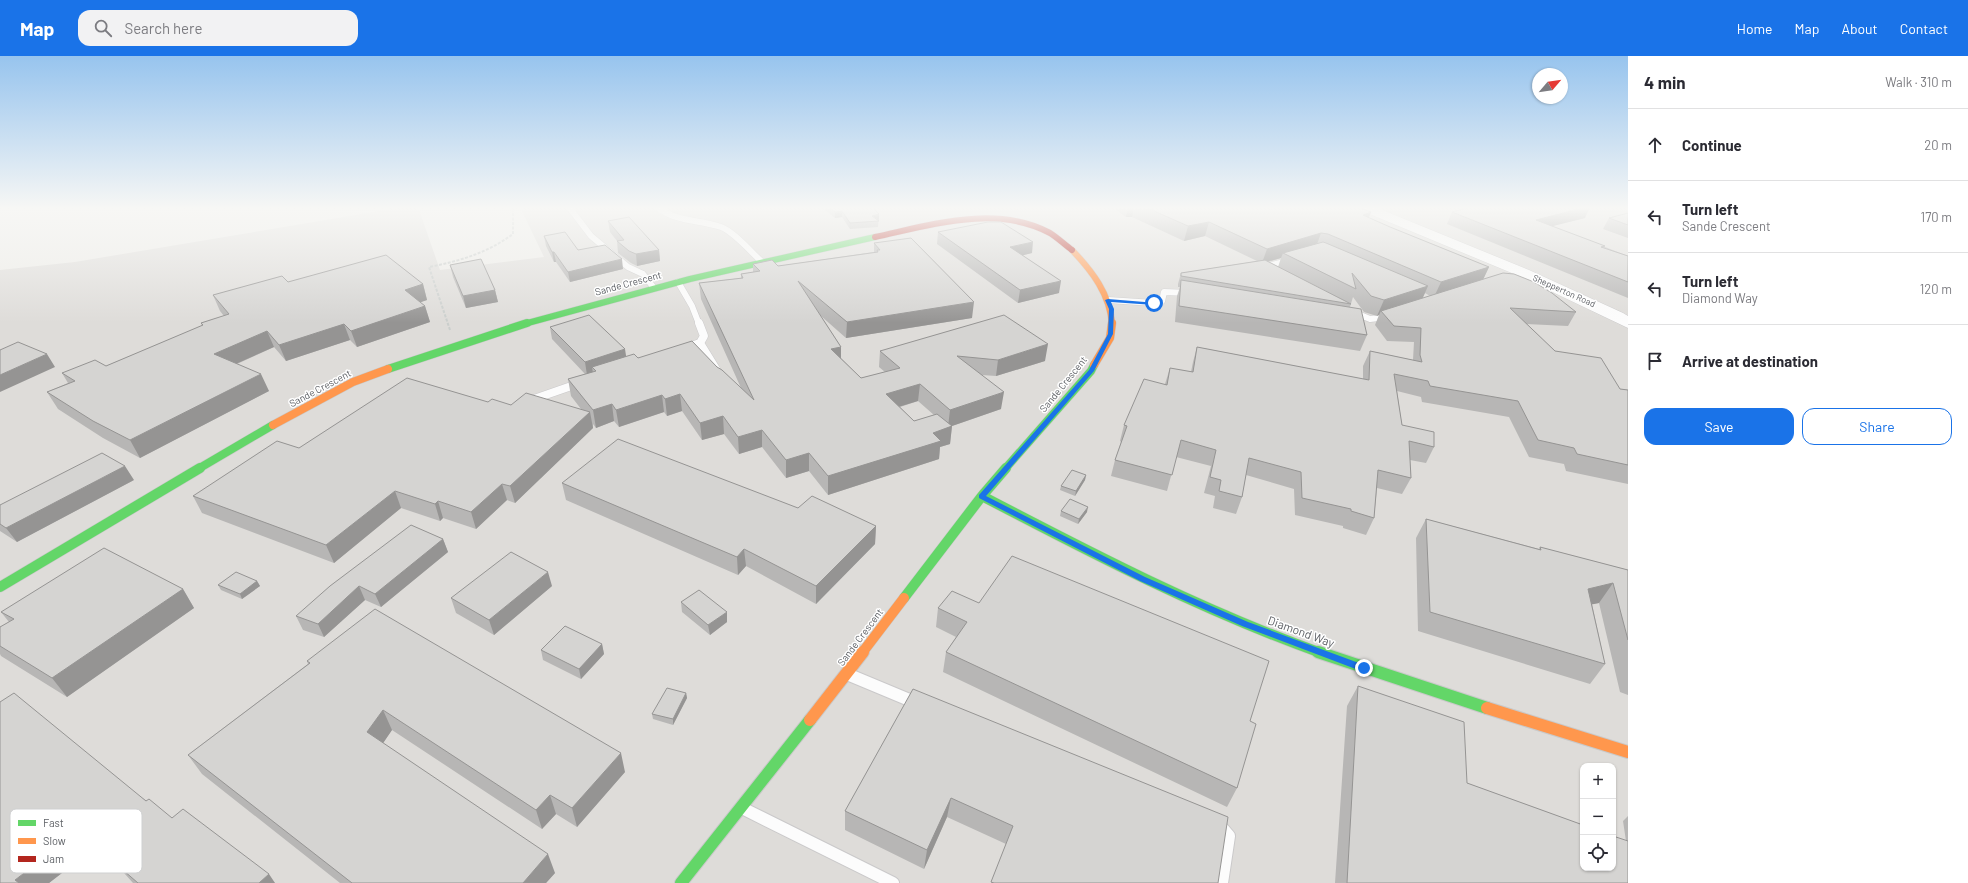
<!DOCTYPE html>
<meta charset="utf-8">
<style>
:root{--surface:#fff;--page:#f2f2f3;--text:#2b2b33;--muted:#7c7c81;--line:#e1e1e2;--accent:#1a73e8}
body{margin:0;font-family:Barlow,sans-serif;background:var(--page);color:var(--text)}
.controls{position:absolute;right:12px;bottom:12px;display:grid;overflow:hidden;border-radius:8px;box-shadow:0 1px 3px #0004}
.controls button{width:36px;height:36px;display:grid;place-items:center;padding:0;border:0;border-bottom:1px solid var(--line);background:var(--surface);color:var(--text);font:20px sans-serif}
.compass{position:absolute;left:1532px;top:12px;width:36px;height:36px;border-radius:50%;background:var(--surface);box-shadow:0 1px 3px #0004;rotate:61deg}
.stop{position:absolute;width:12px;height:12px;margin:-9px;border:3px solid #1a73e8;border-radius:50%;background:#fff}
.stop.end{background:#1a73e8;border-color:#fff;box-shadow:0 1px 4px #0008}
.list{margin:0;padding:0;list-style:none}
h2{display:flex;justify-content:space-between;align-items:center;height:52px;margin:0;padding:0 16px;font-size:17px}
h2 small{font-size:13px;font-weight:400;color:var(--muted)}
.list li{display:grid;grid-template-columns:26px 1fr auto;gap:12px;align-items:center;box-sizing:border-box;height:72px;padding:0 16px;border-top:1px solid var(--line)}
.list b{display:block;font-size:15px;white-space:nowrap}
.list p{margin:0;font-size:13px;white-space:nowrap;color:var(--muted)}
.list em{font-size:13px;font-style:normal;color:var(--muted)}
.actions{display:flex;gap:8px;padding:12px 16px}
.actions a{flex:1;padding:9px 0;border:1px solid var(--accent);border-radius:12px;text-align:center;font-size:14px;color:var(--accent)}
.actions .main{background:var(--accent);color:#fff}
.icon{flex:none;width:22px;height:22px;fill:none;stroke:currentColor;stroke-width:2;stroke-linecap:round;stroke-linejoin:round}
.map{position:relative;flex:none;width:1628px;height:827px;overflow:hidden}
header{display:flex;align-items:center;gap:24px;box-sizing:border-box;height:56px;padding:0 20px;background:var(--accent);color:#fff}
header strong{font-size:19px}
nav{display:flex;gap:22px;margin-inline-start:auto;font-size:14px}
.search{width:280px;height:36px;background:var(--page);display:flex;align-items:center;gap:10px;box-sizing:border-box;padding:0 14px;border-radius:12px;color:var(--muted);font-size:15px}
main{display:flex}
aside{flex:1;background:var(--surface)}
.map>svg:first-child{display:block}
.industrial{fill:#dedcd9;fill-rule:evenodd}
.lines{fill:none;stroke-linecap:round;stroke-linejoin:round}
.lane-far2-casing{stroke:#cac9ca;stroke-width:7}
.lane-far1-casing{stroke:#cac9ca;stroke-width:9}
.lane-casing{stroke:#cac9ca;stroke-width:14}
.street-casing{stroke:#cac9ca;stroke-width:1}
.fast-far3-casing{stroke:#c9c9c9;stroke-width:7}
.fast-far2-casing{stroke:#c9c9c9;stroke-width:9}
.fast-far1-casing{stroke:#c9c9c9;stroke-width:11}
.fast-casing{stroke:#c9c9c9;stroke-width:14}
.slow-far3-casing{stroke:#c9c9c9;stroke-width:7}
.slow-far2-casing{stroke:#c9c9c9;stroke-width:9}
.slow-far1-casing{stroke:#c9c9c9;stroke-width:11}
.slow-casing{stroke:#c9c9c9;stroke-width:14}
.jam-casing{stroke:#c9c9c9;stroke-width:7}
.path{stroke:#cacecc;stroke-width:2;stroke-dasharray:3 1.5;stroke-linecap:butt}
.lane-far2{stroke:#fcfcfc;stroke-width:6}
.lane-far1{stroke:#fcfcfc;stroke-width:8}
.lane{stroke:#fcfcfc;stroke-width:12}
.street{fill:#fcfcfc;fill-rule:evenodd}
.fast-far3{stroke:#63d668;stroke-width:6}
.fast-far2{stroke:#63d668;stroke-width:8}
.fast-far1{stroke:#63d668;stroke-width:10}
.fast{stroke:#63d668;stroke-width:12}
.slow-far3{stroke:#ff974d;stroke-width:6}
.slow-far2{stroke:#ff974d;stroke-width:8}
.slow-far1{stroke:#ff974d;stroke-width:10}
.slow{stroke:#ff974d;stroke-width:12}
.jam{stroke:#b3261e;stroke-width:6}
.wall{fill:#b7b6b5;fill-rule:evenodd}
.shaded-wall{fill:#959493}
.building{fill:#d5d4d2;stroke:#959493}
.route{fill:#1a73e8}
.labels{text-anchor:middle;stroke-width:3;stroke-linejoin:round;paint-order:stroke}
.far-street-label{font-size:9px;fill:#5e6166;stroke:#fff}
.street-label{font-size:10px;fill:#5e6166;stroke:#fff}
.near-street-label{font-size:12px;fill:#5e6166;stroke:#fff}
.key{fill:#fff;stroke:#cfd0d1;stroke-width:1}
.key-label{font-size:11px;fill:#5e6166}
</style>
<header>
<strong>Map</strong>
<div class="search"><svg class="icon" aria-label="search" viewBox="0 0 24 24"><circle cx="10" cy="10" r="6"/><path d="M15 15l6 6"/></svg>Search here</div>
<nav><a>Home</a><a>Map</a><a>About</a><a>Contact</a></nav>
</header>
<main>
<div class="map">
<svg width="1628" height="827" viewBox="0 0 1628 827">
<rect width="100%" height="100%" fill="#eeede9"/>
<path class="industrial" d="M403,151h15l22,63 104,-13 -24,-50h1108v676h-1628v-613l75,-8zM1583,710h30v102h-30z"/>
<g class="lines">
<defs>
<path id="lane-far2" d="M569,151l22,29 37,31 15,7 11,14
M657,151c21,16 41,12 64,20 12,4 30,25 40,34
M1265,211l26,-7
M678,226l14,24 7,18
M1108,244l46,3 8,-2 2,-9 25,1
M1353,256l17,7 18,-2"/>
<path id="lane-far1" d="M700,287l16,26
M685,292l15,-5 4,-7 -5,-13
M534,343l46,-16"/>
<path id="lane" d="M847,618l72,30
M744,753l149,74
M1216,770l7,3 6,7 -7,47"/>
<path id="street" d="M1358,151h17l154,63 94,43 5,3v12l-109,-52 -159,-66z"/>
<path id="fast-far3" d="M524,268l166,-45 185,-42"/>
<path id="fast-far2" d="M388,313l139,-46
M198,413l75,-44
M1005,413l86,-98 3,-6"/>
<path id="fast-far1" d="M982,440c111,58 221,115 339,157
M0,531l200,-119
M904,542l78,-102 24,-28"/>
<path id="fast" d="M1318,596l169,56
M681,827l129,-163"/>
<path id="slow-far3" d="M1072,194c20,21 38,44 40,74"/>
<path id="slow-far2" d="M1094,309l16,-27 2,-15
M273,369l80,-43 35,-13"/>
<path id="slow-far1" d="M862,597l42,-55"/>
<path id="slow" d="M1487,652l141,44
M810,664l53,-68"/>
<path id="jam" d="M875,181c56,-12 121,-33 175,-4 8,5 15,12 22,17"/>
</defs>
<use href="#lane-far2" class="lane-far2-casing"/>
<use href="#lane-far1" class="lane-far1-casing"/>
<use href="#lane" class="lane-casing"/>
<use href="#street" class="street-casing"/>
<use href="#fast-far3" class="fast-far3-casing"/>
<use href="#fast-far2" class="fast-far2-casing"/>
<use href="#fast-far1" class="fast-far1-casing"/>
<use href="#fast" class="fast-casing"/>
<use href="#slow-far3" class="slow-far3-casing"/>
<use href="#slow-far2" class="slow-far2-casing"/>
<use href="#slow-far1" class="slow-far1-casing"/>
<use href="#slow" class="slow-casing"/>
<use href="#jam" class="jam-casing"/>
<path class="path" d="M450,274l-21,-63c31,-6 58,-14 84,-33v-27"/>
<use href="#lane-far2" class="lane-far2"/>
<use href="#lane-far1" class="lane-far1"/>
<use href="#lane" class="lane"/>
<use href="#street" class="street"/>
<use href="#fast-far3" class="fast-far3"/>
<use href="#fast-far2" class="fast-far2"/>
<use href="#fast-far1" class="fast-far1"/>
<use href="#fast" class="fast"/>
<use href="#slow-far3" class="slow-far3"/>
<use href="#slow-far2" class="slow-far2"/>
<use href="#slow-far1" class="slow-far1"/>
<use href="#slow" class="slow"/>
<use href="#jam" class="jam"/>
</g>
<path class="wall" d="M821,151h51l7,7 -1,13 -28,2 -8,-12 -7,1z
M1116,151h242l13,5 -2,6 21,9 99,40 -6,12 93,33 -8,14 -42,-2 29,27 65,38 8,1v94l-62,-13 -2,-7 -35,-7 -20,-40 -87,-15 -1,-5 -24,-6 5,34 32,22 -8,16 -16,-3 1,18 -9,16 -25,-6 -3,30 -8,17 -23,-7v-2l-48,-11 -1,-26 -48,-14 -4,22 -6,17 -23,-6 2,-12 -11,-3 7,-27 -35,-9 -9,34 -56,-15 4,-16 6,-18 -1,-1 4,-16 41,-41 5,-16 21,4 2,-10 4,-15 166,32v-13l7,-15 43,9 1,-18 -27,-1 -12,-16 4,-10 -2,1 -13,-4 -11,-15 -3,10 17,28 -7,16 -185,-29 2,-26 3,-9h-2v-3l3,-11 76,-12 -52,-25 -21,5 -52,-24h-6l-10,-7zM1281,202l-3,9 -10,-5zM1425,237l5,3 -8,2z
M1452,156l133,6 -33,8 76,30v42l-181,-74z
M1628,157v25l-25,-9 6,-11z
M608,165l51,29 1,11 -23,5 -6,-3 -13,-10 -1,-12 -7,-9z
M938,176l94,21 -9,2 36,38 -41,10 -81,-59z
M544,180l34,14 45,19 -53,13 -14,-20h-2l-8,-16z
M874,187l98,75 -126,20 -25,-22 20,31v11l20,20 24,-6 -6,-5 1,-16 165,10 -49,15 -14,-1 19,34 -49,17 -2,18 -10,3 -1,12 -111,36 -19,-24 -23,7 -24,-31 -23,7 -15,-20 -22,6 -20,-29 -15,5 -3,-4 -45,15 -5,-6 -18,7 -3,-4v4l-78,75 -8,-3 -31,29 -33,-11 -3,3 -39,-13 -67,55 -132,-50 -9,-17 106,-48 189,-46 23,3 70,4 -10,-13 -3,-17 17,-5 -33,-35 -2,-12 76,29 91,11 24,21 -40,-89 -2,-16 42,-5v-4l12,-2v-8l25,2 96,-14zM918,345l16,14 -20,6 -14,-14z
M450,209l45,25 3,12 -32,6 -13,-31z
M288,226l135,2 4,16 -7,2 5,4 5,16 -73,25 -7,-7 -64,21 -12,-14 -37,17 32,27 -129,67 -37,-20 -45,-29 -11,-17 21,-9 -6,-10 44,-7 96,-40 -1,-3 23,-7 -4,-5 -7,-16z
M1086,419l-1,5 -10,16 -15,-6 1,-4z
M134,424l-117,62 -17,-11v-26z
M562,427l236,25 78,18 -1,18 -59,60 -70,-38 -8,9 -172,-75z
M1061,455l26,1 -9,12 -18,-8z
M1426,463l113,30 1,-2 88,23v125l-8,-3 -21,-89 -7,1 13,60 -15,20 -172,-53 -2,-93z
M443,483l5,13 -67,55 -16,-7 -41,37 -21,-7 -7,-14z
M257,525l3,5 -18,13 -21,-9 -3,-5z
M552,530l-58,49 -38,-22 -5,-15z
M183,533l11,19 -127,89 -66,-41 -1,-2v-27l9,-5 -8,-10z
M681,546l46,20 -17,13 -28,-23z
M979,547l271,118 -13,67 -10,19 -284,-135 3,-20 10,-15 -20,-10 2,-19z
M602,588l2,10 -23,25 -38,-19 -2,-10z
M307,605l318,111 -48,55 -21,-13 -14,15 -150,-99 -9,13 172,130 -9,10h-206l-138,-109 -14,-19 120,-91z
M1358,630l109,97 159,58 -3,-20 5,-5v67h-293l12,-177z
M913,633l305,194h-227l15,-39 -59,-27 -23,52 -79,-39v-19z
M686,637l1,5 -14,27 -20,-6 -1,-5z
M0,646l172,116 103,65h-142l-17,-19 9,-8 -19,-17 -57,44z"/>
<path class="shaded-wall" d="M1128,151h6l-2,10h-6z
M1586,151h4l-5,11 -56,14 7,-12z
M842,155v6l-7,1v-6z
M1371,156l-6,14 -2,-11z
M879,158v6l-7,-4z
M1209,166l-4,14 -21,5 4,-15z
M1321,177l-5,14 -33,6 -2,5 -19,5 5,-14z
M1033,186l-1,11 -24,6 2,-12z
M659,194l1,11 -23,5 -1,-12z
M552,196h2l2,10h-2z
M622,203l1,10 -53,13 -2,-10z
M1489,211l-7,15 -48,15 7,-15z
M1061,225l-2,12 -41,10 2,-13z
M423,228l4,16 -17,6 -5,-16z
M1428,230l-7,16 -40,9 -2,4 -2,1 7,-16z
M495,234l3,12 -32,6 -3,-12z
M974,246l-2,16 -126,20 1,-16z
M425,250l5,16 -73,25 -6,-16z
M344,268l6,16 -64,21 -7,-16z
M267,275l7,16 -52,23 -8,-16z
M1048,288l-3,17 -49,15 2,-16z
M841,291v17l-10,-15z
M625,293l2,13 -35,5 1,6 -6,2 -2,-13z
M47,298l8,13 -55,25v-17z
M261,318l8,17 -129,67 -10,-18z
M920,328l-2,17 -33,10 1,-17z
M1004,336l-3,17 -49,17 -2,18 -10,3 -1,12 -111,36v-19l120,-49 2,-17z
M680,338l2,17 -15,5 -2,-17z
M662,339l2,17 -45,15 -3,-17z
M612,348l2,17 -18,7 -3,-18z
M590,356l3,16 -78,75 -5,-17z
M723,360l1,18 -22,6 -2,-17z
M762,374v17l-23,7 -1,-17z
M809,397v18l-23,7v-18z
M125,410l9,14 -117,62 -11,-14z
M1086,419l-1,5 -10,16 1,-5z
M502,428l5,16 -31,29 -5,-17z
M395,435l6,17 -67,55 -8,-18z
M438,445l5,17 -3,3 -5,-17z
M1088,451l-1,5 -9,12 1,-5z
M876,470l-1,18 -59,60v-18z
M443,483l5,13 -67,55 -6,-13z
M744,493l2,17 -8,9 -1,-18z
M548,516l4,14 -58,49 -5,-15z
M257,525l3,5 -18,13 -2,-5z
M1613,527l-14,20 -25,5 14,-19z
M359,530l6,14 -41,37 -6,-13z
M183,533l11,19 -127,89 -15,-19z
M727,556v10l-17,13 -2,-10z
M602,588l2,10 -23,25 -2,-10z
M686,637l1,5 -14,27v-6z
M383,654l9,20 -15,22 -10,-20z
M621,697l4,19 -48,55 -5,-19z
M550,739l6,19 -14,15 -6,-19z
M951,742l-4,19 -23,52 3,-19z
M91,766l15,17 -57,44h-31l-3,-3z
M548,798l7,19 -9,10h-23z
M269,818l6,9h-16z"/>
<path class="building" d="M829,151h43l7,7 -7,2 7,5 -29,2 -8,-12 -7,1z
M1145,151h213l13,5 -8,3 27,12 99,40 -48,15 -113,-48 -7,-1 -54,16 -58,-27 -21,4z
M1472,151h114l-50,13 69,26 -4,1 27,9v26l-176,-70z
M1628,157v12l-19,-7z
M629,161l30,33 -23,4 -7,-3 -12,-10 7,-1 -16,-19z
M988,166h13l32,20 -23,5 51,34 -41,9 -82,-58z
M565,176l13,18 27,-5 17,14 -54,13 -14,-20h-2l-8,-16z
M911,182l63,64 -127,20 -49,-41 43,66 -10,2 30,29 39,-10 -20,-17 124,-36 44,29 -50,16 -41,-4 47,36 -54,18 -30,-26 -34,10 28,27 23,-7 15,12 -19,7 8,8 -113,35 -19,-23 -23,7 -24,-30 -24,7 -15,-21 -23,7 -20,-29 -15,5 -3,-4 -46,15 -4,-6 -19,6 -25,-31 28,-8 -4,-4 42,-13 4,4 54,-17 25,26 5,3 32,30 -55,-117 44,-5 -2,-4 19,-3 -7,-7 19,-4 6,6 100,-14 -1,-2h3l-6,-7z
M1323,186l3,1 102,43 -44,14 -13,-4 -19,-23 4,16 -73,-36z
M386,199l37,29 -18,6 20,16 -74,25 -7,-7 -65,21 -12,-14 -53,23 47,20 -131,66 -37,-19 -46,-29 28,-11 -13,-8 33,-13 11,6 97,-41 -2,-2 28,-9 -16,-19 69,-19 6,6z
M481,203l14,31 -32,6 -13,-31z
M1265,204l86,44 -170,-28v-3z
M1503,217l11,1 20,8 18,11 24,19 -66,-4 45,43 46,7 19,31 8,1v75l-51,-11 -3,-6 -36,-8 -20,-39 -88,-15 -2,-5 -34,-7 8,51 32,7v15l-25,-6 2,37 -33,-8 -4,48 -23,-7v-2l-49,-11 -1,-26 -52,-14 -7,39 -23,-6 2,-11 -11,-3 6,-27 -35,-10 -9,35 -57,-15 12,-34 -3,-1 20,-46 23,6 3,-17 23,4 4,-25 172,33 1,-29 52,11 -2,-7 1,-27 -27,-2 -13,-15z
M1181,224l180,29 6,26 -188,-29z
M589,259l36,34 -40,13 -35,-35z
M18,286l29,12 -47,21v-25z
M407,322l81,24 4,-3 19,6 15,-12 64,19 -80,74 -8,-2 -31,28 -33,-11 -3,3 -40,-13 -69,54 -133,-49 84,-55 22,7z
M618,383l180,69 14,-12 64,30 -60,60 -72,-37 -7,8 -175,-74z
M102,397l23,13 -119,62 -6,-4v-19z
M1072,414l14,5 -10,16 -15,-5z
M1070,443l18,8 -9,12 -18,-8z
M1426,463l115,31 -1,-3 88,23v70l-15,-57 -25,6 17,75 -175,-52z
M411,469l32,14 -68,55 -16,-8 -41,38 -22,-8 34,-30z
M104,492l79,41 -131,89 -52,-32v-19l14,-8 -13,-7z
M511,496l37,20 -59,48 -38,-22z
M1012,500l257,105 -19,60 6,3 -19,64 -291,-136 21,-30 -29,-14 14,-17 27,12z
M236,516l21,9 -17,13 -22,-9z
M699,534l28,22 -19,13 -27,-23z
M375,553l246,144 -49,55 -22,-13 -14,15 -153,-100 -16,22 181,122 -25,29h-171l-164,-128 122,-92 -3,-2z
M565,570l37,18 -23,25 -38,-19z
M1358,630l106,36 3,61 116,42v43h30v-32l15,5v42h-281z
M667,632l19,5 -13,26 -21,-5z
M913,633l315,128 -10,66h-224l-3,-1 22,-56 -62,-28 -24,52 -82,-39z
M14,637l132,108 3,-2 23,19 11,-9 86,65 -10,9h-121l-22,-19 11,-9 -36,-33 -76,58 4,3h-19v-181z"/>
<linearGradient id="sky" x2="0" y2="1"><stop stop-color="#97c4ee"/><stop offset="0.57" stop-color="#f7f7f5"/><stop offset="1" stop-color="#f7f7f5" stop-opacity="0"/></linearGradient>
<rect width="1628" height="267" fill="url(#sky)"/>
<path class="route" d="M1108,243l49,4 -3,2 -43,-3 3,7 -1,25 -19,37 -108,125 159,81 103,45 119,44v5h-6l-119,-45 -102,-45 -161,-83v-3l110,-125 19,-36 1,-25 -4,-9z"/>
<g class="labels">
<g class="far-street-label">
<text transform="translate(1564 235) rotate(24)" y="3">Shepperton Road</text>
</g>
<g class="street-label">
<text transform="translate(628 227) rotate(-15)" y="4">Sande Crescent</text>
<text transform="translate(1063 328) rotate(-51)" y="4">Sande Crescent</text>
<text transform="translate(320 332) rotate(-28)" y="4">Sande Crescent</text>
<text transform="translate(860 581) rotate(-53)" y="4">Sande Crescent</text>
</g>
<g class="near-street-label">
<text transform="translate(1301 576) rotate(20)" y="4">Diamond Way</text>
</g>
</g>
<rect x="10" y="753" width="132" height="64" rx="6" class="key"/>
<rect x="18" y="764" width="18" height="6" fill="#63d668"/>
<rect x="18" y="782" width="18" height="6" fill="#ff974d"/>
<rect x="18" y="800" width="18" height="6" fill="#b3261e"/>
<g class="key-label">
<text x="43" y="771">Fast</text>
<text x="43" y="789">Slow</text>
<text x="43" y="807">Jam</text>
</g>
</svg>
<div class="controls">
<button>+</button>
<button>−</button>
<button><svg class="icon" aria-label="locate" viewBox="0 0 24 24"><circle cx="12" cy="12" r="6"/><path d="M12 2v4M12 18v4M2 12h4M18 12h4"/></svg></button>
</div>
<svg class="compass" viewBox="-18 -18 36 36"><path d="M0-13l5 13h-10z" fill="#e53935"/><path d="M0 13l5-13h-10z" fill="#7c7c81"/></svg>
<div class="stop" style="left:1154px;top:247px"></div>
<div class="stop end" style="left:1364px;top:612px"></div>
</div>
<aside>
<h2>4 min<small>Walk · 310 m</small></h2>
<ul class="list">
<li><svg class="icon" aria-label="ahead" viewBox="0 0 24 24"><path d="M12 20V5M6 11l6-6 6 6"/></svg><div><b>Continue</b></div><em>20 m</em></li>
<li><svg class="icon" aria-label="left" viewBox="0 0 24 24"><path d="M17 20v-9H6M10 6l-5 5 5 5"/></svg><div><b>Turn left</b><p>Sande Crescent</p></div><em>170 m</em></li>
<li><svg class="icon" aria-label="left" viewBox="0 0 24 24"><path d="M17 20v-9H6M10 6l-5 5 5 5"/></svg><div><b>Turn left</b><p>Diamond Way</p></div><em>120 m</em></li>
<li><svg class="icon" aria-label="arrive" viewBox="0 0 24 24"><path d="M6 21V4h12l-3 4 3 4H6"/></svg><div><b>Arrive at destination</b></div></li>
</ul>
<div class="actions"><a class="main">Save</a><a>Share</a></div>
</aside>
</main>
